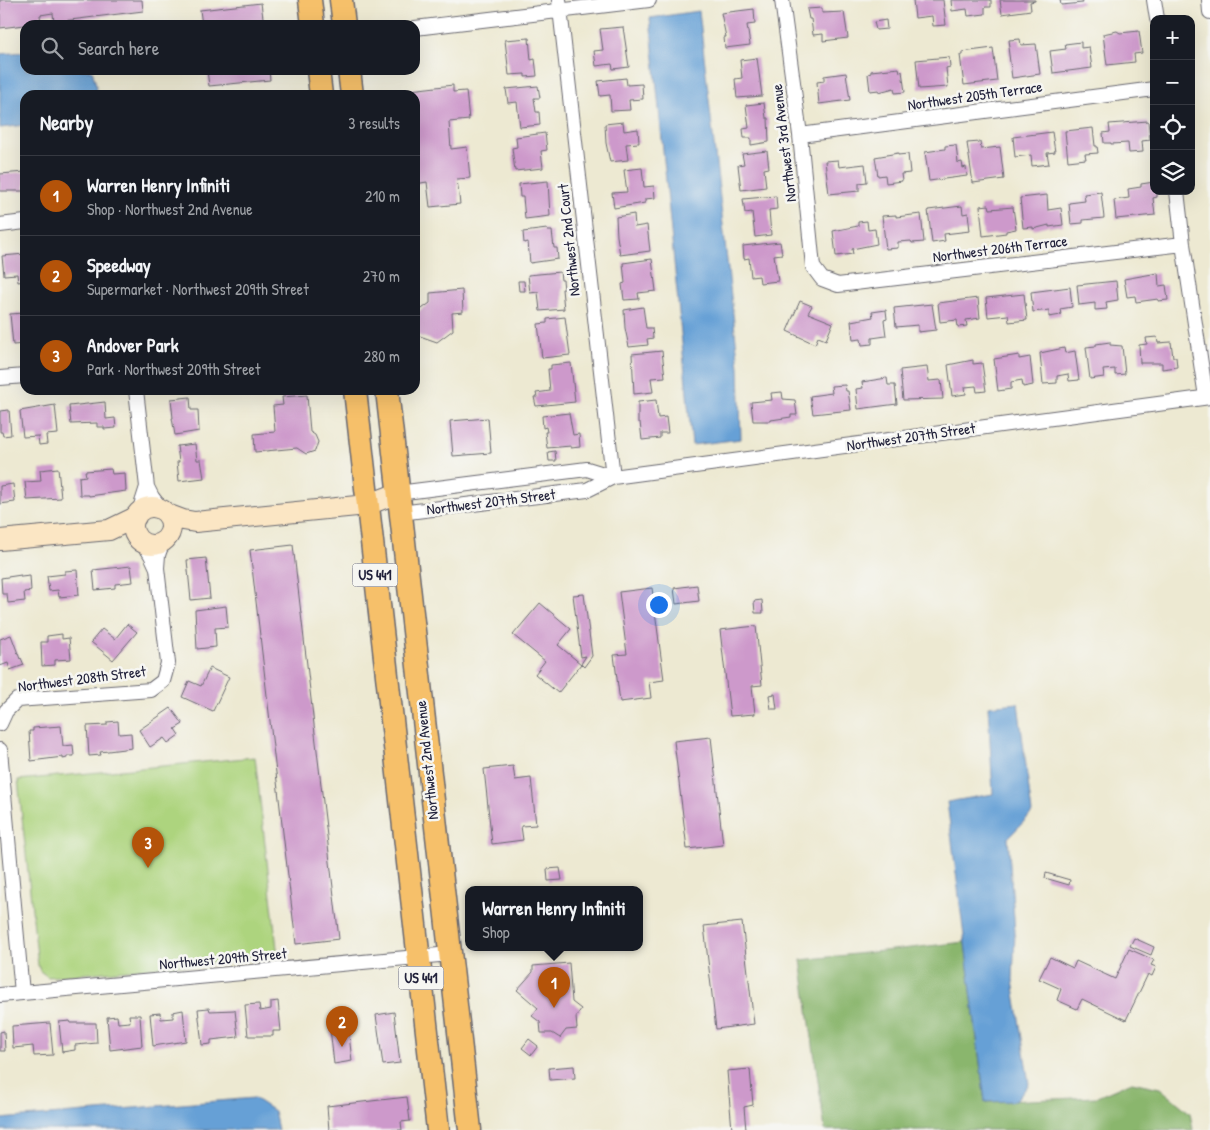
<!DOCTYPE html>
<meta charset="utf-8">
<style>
:root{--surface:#171b24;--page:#242831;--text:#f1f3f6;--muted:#9ea1a6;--line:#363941;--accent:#b45309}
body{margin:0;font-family:"Patrick Hand",sans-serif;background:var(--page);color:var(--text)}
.controls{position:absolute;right:15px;top:15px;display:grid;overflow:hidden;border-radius:10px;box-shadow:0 5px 20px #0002}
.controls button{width:45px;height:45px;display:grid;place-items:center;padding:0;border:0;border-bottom:1px solid var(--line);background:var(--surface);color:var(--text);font:25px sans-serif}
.you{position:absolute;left:658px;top:604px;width:18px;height:18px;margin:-12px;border:4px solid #fff;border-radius:50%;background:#1a73e8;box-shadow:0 0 0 8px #1a73e833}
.badge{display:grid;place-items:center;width:32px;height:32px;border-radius:50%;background:var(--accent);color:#fff;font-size:16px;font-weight:700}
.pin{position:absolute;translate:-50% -41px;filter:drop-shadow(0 1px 2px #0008)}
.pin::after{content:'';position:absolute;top:26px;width:18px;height:15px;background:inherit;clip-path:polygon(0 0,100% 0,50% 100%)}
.popup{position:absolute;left:465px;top:886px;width:178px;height:65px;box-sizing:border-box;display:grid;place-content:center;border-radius:10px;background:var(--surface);filter:drop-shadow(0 1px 4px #0005);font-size:16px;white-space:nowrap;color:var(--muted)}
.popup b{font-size:19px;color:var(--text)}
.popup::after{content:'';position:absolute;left:50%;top:100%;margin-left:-10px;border:10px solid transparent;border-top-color:var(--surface)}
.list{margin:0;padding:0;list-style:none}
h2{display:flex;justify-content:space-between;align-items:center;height:65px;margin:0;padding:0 20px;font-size:21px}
h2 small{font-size:16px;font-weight:400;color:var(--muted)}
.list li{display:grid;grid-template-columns:32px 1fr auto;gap:15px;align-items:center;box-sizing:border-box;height:80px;padding:0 20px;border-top:1px solid var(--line)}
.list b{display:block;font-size:19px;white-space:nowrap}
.list p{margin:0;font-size:16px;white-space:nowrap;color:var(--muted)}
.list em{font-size:16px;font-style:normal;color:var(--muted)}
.icon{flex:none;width:28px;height:28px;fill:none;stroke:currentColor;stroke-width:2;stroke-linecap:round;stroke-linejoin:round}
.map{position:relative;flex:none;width:1210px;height:1130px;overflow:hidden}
.search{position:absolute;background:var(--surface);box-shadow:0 5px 20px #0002;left:20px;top:20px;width:400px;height:55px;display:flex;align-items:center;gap:12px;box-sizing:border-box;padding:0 18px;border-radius:15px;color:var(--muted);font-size:19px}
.panel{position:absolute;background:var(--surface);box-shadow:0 5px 20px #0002;left:20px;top:90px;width:400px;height:305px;border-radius:15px}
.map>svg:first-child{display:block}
.green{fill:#add47e;stroke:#687b5c}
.forest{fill:#8ab66d;stroke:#566c54}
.water{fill:#66a0d6;stroke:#446188}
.building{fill:#cd99cb}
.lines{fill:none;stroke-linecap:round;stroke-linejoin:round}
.street-casing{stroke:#696870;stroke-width:16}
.secondary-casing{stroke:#696870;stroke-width:22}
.primary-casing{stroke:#696870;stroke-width:25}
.street{stroke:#fff;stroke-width:14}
.secondary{stroke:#fbe6c4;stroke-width:20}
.primary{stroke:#f6c06b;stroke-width:22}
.labels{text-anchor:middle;stroke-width:5;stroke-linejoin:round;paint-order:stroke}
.shield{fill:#f6f6f2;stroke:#626272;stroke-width:1}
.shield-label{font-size:14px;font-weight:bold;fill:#22223b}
.street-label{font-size:15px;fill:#22223b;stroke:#f6f6f2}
</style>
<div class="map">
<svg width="1210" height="1130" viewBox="0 0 1210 1130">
<rect width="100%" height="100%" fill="#f6f6f2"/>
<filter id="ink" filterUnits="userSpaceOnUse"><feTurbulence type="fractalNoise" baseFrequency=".02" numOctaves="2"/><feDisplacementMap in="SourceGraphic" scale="10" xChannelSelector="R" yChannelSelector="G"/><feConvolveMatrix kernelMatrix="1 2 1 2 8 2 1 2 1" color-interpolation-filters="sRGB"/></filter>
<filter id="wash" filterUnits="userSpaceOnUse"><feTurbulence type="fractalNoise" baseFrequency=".0096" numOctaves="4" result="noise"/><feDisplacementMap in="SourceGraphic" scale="20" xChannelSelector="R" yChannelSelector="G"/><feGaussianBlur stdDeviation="1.12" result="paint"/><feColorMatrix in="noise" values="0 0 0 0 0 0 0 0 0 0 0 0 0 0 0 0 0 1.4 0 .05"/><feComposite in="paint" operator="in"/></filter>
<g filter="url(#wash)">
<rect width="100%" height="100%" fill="#ede9d2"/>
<path class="green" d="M255,757l23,200 -230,20 -8,-6 -2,-6 -20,-185z"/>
<path class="forest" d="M965,942l20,160 112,-5 35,-15 28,6 30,25 3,17h-368l-24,-170z"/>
<path class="water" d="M699,11l40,356 2,72 -49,6 -42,-427z
M25,52v18h67l5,18 -5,7h-67v30l-25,3v-74z
M1018,703l14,110 -24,25 7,94 -2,48 16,104 -13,17 -31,1 -38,-300 46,-8 -5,-88z
M254,1098l20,13 4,19h-278v-11z"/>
<g id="blocks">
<path class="building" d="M0,0h142l1,11 -89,11 -1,-9 -13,2 1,8 -41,5z
M913,0h30l3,25 -13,1 -1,-10 -17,2z
M951,0h40v7h-6v7l-17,2 -1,-7 -15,2z
M1000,0h35v1l-5,1 1,8 -29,4z
M1060,0h22l1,3 -22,2z
M261,3l3,22h-62l-2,-15z
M822,8v5l22,-1 4,26 -25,3v-7l-10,1 -2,-16h-2l-2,-10z
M754,9l1,15 -8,1 3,20 -25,3 -1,-11h2l-5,-24z
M886,20l1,9 -11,1 -2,-8z
M623,27l6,40 -16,2 -1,-5 -16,2 -2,-15 9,-1 -3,-21z
M1117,31l3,2 19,-2 3,22 -8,1 1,8 -28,3 -4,-31z
M529,38l2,22 4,-1 2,17 -12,1v-3l-16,1 -4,-35z
M1020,39l1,6 15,-1 4,30 -28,4 -4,-31h2l-1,-7z
M1081,42v6l8,-1 3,21 -39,5 -3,-22 16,-2 -1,-5z
M993,48l4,33 -33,4 -4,-30h2v-3z
M949,57l1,10 -4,1 2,19 -29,2 -3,-29z
M757,58l5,38 -25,2 -2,-19 7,-1 -2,-18z
M899,68l1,4 2,-1 3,21 -10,1 -1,-5 -15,4v-2l-9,1 -2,-17 3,-1v-2z
M207,70h62l1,10 -61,6z
M846,73l4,27 -31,4 -2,-22 7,-1v-5z
M626,78l1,7 15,-1 1,15 -14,1 1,10 -19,1 -1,-16 -10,1 -2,-15z
M453,85v7l13,-1 3,29 -20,2 2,27 16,-2 3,31 -13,1 3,25 -30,3 -3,-25 -12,2v-89h-30v-2z
M538,86l2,12h-6l2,14h3l1,13 -20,2 -3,-25 -9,1 -2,-14z
M764,103l2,15h2l1,24 -18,3v-7h-7l-1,-9 6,-1 -3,-23z
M1148,121l2,19 -8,1 1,11 -14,1 -1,-10 -17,1v-1h-7l-1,-10 7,-1 -1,-8z
M623,122l1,9 14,-2 1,14 -13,1 2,16 -18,2 -4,-19 -1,-19z
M1093,128l2,18h2l1,7 -13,1 1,5 -18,2 -3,-30z
M1052,132l3,20 -8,1 2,11 -17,2 -1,-11 -16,2 -2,-20z
M545,133l2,17 -6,1 2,17 -28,3 -3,-23 5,-1 -1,-10z
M980,142l1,7 19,-2 4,32 -31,4 -6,-40z
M956,145l2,18 4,-1 1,6 3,-1 1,9 -38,5 -4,-29 20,-3v-3z
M767,151l2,17 -5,1 2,18 -25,3 -3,-25 6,-1 -2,-10z
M898,153v2l10,-1 2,19 -9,1 1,7 -16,2 -1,-8 -7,1 -3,-19z
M838,160l1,7 26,-3 2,18 -8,1v8l-30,3 -4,-33z
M642,168l2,19 10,-1 1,12 -10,1v4l-31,5 -2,-15 15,-1 -3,-22z
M25,172v19h-25v-17z
M548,181l2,35 -25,3 -2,-22h-3l-1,-13z
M1154,182v9h3v6l-4,1 2,17 -39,4 -2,-19 15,-2 -1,-9 13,-2v-3z
M1101,192l3,26 -21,2v3l-12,1 -2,-21 16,-2 -1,-7z
M1047,195l1,15 13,-2 2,17 -14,2v-2l-16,4v-2l-10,1 -3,-30z
M776,196l1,13 -8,1 2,25 -16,2 -3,-25 -7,1 -2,-14z
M989,205l1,4 23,-2 3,22 -10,2v2l-23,3 -3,-30z
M962,206l1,8 5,-1 2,18 -26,3 1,7 -13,2 -4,-33z
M634,214l1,13 12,-2 3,26 -30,4 -3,-19 -1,-19z
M921,214l3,28 -12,1 -1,-2 -13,1v6l-12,1 -4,-33 14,-1v2z
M867,221l1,9 7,-1 2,15 -25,5 1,5 -17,2 -3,-25 25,-5v-4z
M547,229l1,2h4l2,17h3l1,11 -28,4 -2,-21 -4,1 -1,-11z
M780,242l2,12 -8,1 4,26 -18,2 -1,-7 -8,1 -2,-19 -5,1 -1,-13z
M25,254v27l-7,1 -1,-8 -13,1 -2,-19z
M652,259l4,32 -18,2 1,6 -15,1 -2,-16 3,-1 -2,-20z
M560,272l1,8h2l1,9h-2l2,20 -24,2 -2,-19 -8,1 -2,-18z
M1158,273l1,13 7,-1 2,15 -10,1v-2l-22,3 -1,-6 -8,1 -3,-18z
M518,281h6l1,10h-6z
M1116,281l2,19 -12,2 1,7 -12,1v-7l-16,2 -2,-20z
M1070,287l2,20 -12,2 1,6 -12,2v-7l-16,2 -2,-20z
M462,290l1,22 -11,1 1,17 -16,12 -20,-7 -2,-21 15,-11v-10z
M1024,294l3,26 -18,2 -1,-7 -20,2 -2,-19z
M978,298l2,20 -14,2 1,6 -9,1 -1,-7 -17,2 -2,-19z
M800,301l12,5 -4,7 25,10 -7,17 -8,-3 -3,7 -28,-13z
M932,304l4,26 -18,2v-7l-22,2 -2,-19z
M643,307l3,21h6l1,10 -6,1 1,6 -19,2 -4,-19 -1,-18z
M886,310l1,9 -3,1 2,16 -14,2v6l-10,1 -1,-6 -8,1 -2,-19 22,-4 -1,-5z
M25,313v31l-12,1 -3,-31z
M565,317l5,38 -28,3 -4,-34 9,-1v-4z
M1157,337l1,6 13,-1 2,15h3l1,10 -15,2v-6h-22l-1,-18 8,-1 -1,-6z
M1110,342v3l12,1 3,28 -10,1v-6l-12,1 1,7 -14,2 -4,-32 10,-1v-2z
M1064,348l1,5 10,-2 4,29 -10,1 -1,-7 -11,2v7l-14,1 -3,-31z
M662,351l3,26 -14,1 2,14 -19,2 -2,-40z
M1019,355v4l11,-2 3,28 -10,2 -1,-7 -11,2v7l-13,2 -4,-32z
M973,360v4l9,-1 4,28 -9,1 -1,-6 -11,1 1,7 -14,2 -4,-31z
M571,363l4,39 -39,4 -2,-9h3l-1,-4 14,-2 -2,-22h3v-4z
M927,367l2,14 12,-1 2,19 -40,1 -3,-30z
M887,378l1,7h7l2,19 -39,5 -2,-20 7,-1 -1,-6z
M845,385l1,6h2l3,19 -38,4 -3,-18 22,-3 -1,-7z
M782,392l1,7 12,1 2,15h-6v2l-20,3v1h-18l-2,-19 21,-2 -1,-7z
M307,395l3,37 5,3 3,7 -3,9 -9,3 -9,-6 -42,4 -1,-18 21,-2 -2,-26 10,-1 -1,-8z
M190,397l1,13h7l1,21 -24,4 -3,-17h1l-2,-19z
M656,400l2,18 8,-1 2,16h-8v5l-18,2 -2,-18h-2v-20z
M105,402l1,17 9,-1 1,10 -12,1v-2h-7v-4l-26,1 -2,-18z
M55,405l3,29 -12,1 1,9 -8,1 -1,-9 -15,1 -3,-26z
M9,410l2,25 -8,1 -1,-4h-2v-21z
M569,413l4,22 6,-1 1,13 -9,1v-2l-24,2 -2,-16h2l-1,-5 -3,1 -1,-12z
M488,418l3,35 -38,3 -3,-35z
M195,444l2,16h4l3,18 -25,3 -2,-19h2l-2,-16z
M555,451l1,10h-7l-1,-9z
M58,468l3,30 -34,2 -2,-18 16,-1 -1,-11z
M111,469l1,5 13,-1 1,18 -37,5v-1h-9l-1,-18 7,-1 -1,-5z
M13,484l2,18 -15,2v-18z
M293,545l46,394 -43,5 -46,-394z
M206,558l4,40 -19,2 -4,-40z
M131,566l2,16 -18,2v4l-20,2 -2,-20z
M77,570l2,25 -20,2 -1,-7 -9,1 -2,-15 18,-2v-3z
M21,575v2l9,-1 1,15 -7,1 1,9 -17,2 -1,-9h-5l-1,-16z
M697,585l2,16 -23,3 -2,-16z
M652,588l12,92 -15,2 2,16 -31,4 -6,-47 13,-1 -8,-62z
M584,594l8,62 -8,11 -3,-3 5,-8 -5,1 -8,-62z
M762,600l1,13h-8l-1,-12z
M540,603l31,26 -13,16 23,19 -23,29 -23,-19 10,-13 -32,-26z
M226,606l2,21 -13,1 1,19 -19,2 -2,-39z
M127,624l10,8 -24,28 -22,-18 11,-13 13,10z
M756,626l6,59 -10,1 3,28 -25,2 -10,-86z
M62,634v5l7,-1 2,21 -16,1v5l-13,1 -1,-24h6v-6z
M11,635l9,24 1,-1 3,7 -14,5 -2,-7 -8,3v-27z
M210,668l19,9 -16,34 -31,-14 7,-16 12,5z
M775,694l2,15h-6l-2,-14z
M171,708l12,16 -8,5 4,6 -11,8 -4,-5 -14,9 -11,-17z
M118,721l1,13 12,-1 1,15 -32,4 1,3 -12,1 -2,-30 20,-1v-3z
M61,726l2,20 10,-1 1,11h-7v2l-4,1v-2l-32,4 -2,-30h4v-3z
M711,737l12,108 -36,4 -13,-108z
M513,766l2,14 16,-2 5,47 -15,1 2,14 -31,4 -8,-75z
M560,868l2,12 -14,1 -1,-12z
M1046,873l24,7 -1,5 -24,-7z
M742,922l12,102 -38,5 -12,-103z
M1134,938l20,9 -3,8 -21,-9z
M1129,949l25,11 -3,5 5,2 -4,9 -4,-2 -22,46 -44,-21 -5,10 -20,-9 4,-11 -22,-10 11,-22 23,11 3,-7 39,18z
M569,963l3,39 9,7 -5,8 1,12 -11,1 -6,8 -8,-5h-11l-1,-11 -8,-6 6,-8 -21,-18 16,-18v-6z
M278,1001l3,30h-8v5h-25l-3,-31 14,-1 1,7 11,-2v-7z
M209,1008l1,3 25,-1 3,27 -27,3v4l-9,1 -4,-36z
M183,1010l3,31 -33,5 -3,-32 10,-1 1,6 12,-1v-6z
M394,1012l6,51 -17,2 -7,-50z
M129,1015h11l2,31 -32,4 -3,-33 10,-1 1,7 12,-1z
M70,1021l1,2h25l1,20 -22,2v5l-13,2 -3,-30z
M50,1023l3,32 -19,1 -1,-10 -20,2 -1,-22z
M348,1026l4,35 -18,3 -4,-36z
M4,1031l1,20h-5v-19z
M529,1039l9,7 -7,9 -9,-7z
M574,1066l1,12 -25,2 -1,-12z
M750,1069l3,36 -9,2 2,23h-14l-5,-59z
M407,1097l3,24 -9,1 1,8h-73l-2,-24z"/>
</g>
</g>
<g filter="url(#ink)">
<use href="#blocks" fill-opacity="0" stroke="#696870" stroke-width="1"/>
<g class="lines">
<defs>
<path id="street" d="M559,0l54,477
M782,0l18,135 13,132 9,12 16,6 345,-41
M1154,0l3,19
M1209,0l1,12
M415,28l234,-28
M800,135l354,-46
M1177,191l6,53 23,153
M0,225l25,-3
M0,378l25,-2
M136,390l11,97
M398,493l189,-24 26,8
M139,512l8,-25 5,10 10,13
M400,513l187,-23 26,-13 597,-80
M143,542l8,13 6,13 1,-13 5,-14
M0,724l6,-13 11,-11 134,-10 12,-9 5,-18 -11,-95
M0,750l22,243
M0,995l450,-41"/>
<path id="secondary" d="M133 526a19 19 0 1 1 38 0a19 19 0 1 1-38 0Z
M167,514l16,6 12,2 172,-17 31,-12
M0,540l109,-10 27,-13"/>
<path id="primary" d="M310,0l3,25
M341,0l3,25
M318,70l3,25
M349,70l3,25
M355,390l83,740
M387,390l83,740"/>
</defs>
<use href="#street" class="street-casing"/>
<use href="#secondary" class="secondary-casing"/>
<use href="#primary" class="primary-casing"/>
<use href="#street" class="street"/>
<use href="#secondary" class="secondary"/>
<use href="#primary" class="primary"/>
</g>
</g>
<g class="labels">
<g class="shield">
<rect x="352.5" y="563.5" width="45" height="23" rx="4"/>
<rect x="398.5" y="966.5" width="45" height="23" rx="4"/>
</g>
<g class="shield-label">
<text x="375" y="580">US 441</text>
<text x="421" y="983">US 441</text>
</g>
<g class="street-label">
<text transform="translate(975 96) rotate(-8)" y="5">Northwest 205th Terrace</text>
<text transform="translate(784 143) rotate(-97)" y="5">Northwest 3rd Avenue</text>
<text transform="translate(569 240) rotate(-96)" y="5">Northwest 2nd Court</text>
<text transform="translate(1000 249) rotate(-7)" y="5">Northwest 206th Terrace</text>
<text transform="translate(911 437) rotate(-8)" y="5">Northwest 207th Street</text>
<text transform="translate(491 502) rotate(-7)" y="5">Northwest 207th Street</text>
<text transform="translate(82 679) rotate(-7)" y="5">Northwest 208th Street</text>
<text transform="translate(427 760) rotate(-96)" y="5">Northwest 2nd Avenue</text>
<text transform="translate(223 959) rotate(-5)" y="5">Northwest 209th Street</text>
</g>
</g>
</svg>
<div class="controls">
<button>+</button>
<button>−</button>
<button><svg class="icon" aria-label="locate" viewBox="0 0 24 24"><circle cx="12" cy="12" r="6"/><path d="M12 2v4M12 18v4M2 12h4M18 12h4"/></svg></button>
<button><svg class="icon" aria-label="layers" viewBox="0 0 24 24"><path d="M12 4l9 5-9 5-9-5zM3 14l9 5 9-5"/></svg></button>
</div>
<div class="you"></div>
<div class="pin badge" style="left:554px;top:1008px">1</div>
<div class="popup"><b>Warren Henry Infiniti</b>Shop</div>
<div class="pin badge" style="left:342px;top:1047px">2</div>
<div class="pin badge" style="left:148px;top:868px">3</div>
<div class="search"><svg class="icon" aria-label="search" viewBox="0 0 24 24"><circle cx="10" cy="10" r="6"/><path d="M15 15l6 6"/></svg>Search here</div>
<section class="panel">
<h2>Nearby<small>3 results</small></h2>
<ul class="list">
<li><span class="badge">1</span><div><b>Warren Henry Infiniti</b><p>Shop · Northwest 2nd Avenue</p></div><em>210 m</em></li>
<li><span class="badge">2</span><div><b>Speedway</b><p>Supermarket · Northwest 209th Street</p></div><em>270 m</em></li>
<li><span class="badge">3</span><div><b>Andover Park</b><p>Park · Northwest 209th Street</p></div><em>280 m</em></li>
</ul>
</section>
</div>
